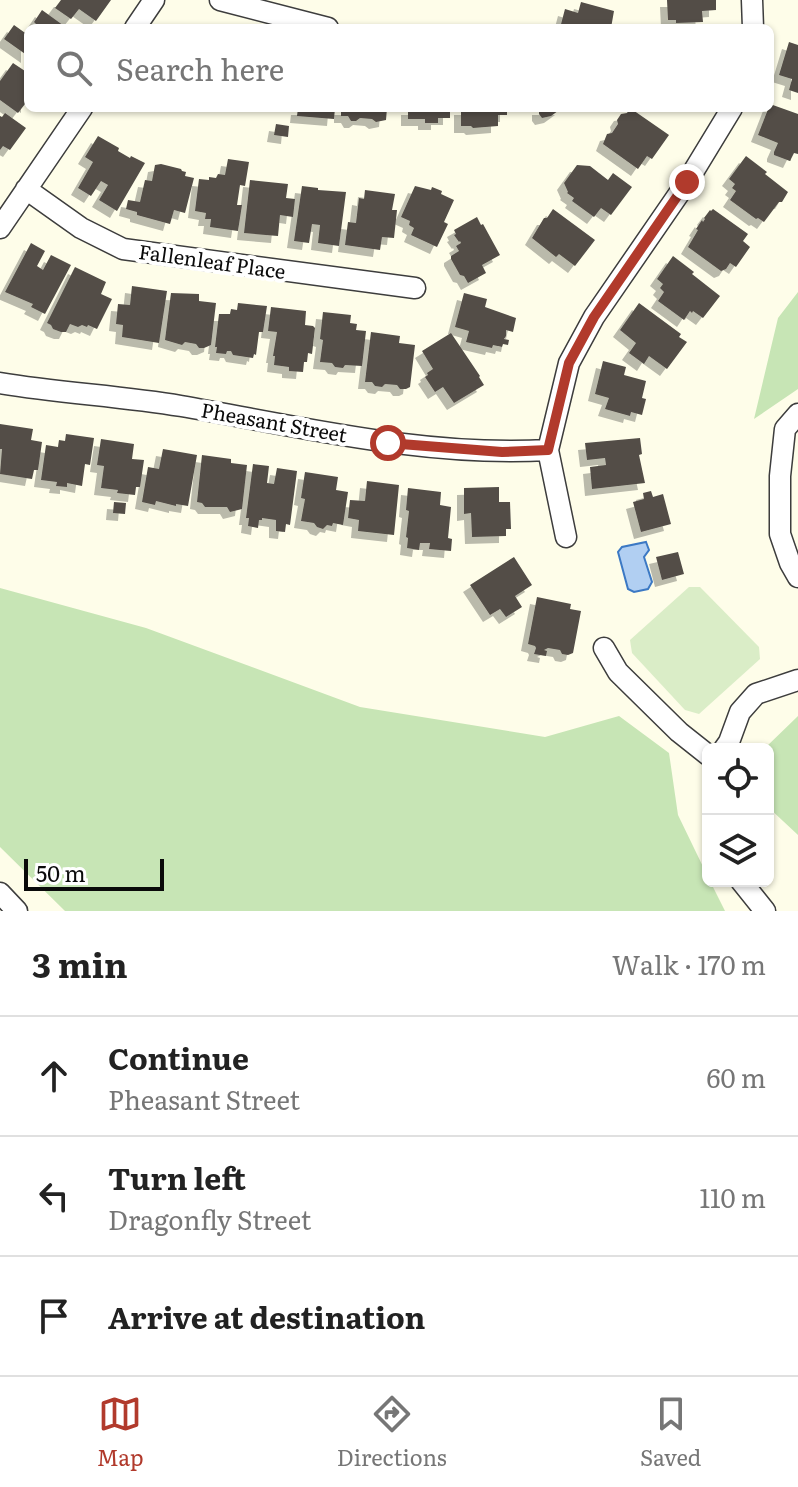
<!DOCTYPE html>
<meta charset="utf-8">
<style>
:root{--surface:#fff;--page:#f6f6f6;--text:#222;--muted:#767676;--line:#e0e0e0;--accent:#b13a2c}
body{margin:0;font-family:Literata,serif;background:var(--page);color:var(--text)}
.controls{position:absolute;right:24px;bottom:24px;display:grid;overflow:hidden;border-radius:12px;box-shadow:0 2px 6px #0004}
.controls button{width:72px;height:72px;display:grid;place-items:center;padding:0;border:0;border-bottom:2px solid var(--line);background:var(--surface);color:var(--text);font:40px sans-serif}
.scale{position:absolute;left:24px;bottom:20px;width:140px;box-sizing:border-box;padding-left:8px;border:4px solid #0a0a0a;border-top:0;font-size:22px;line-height:28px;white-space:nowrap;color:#0a0a0a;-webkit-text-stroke:6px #fff;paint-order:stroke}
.stop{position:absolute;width:24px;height:24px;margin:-18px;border:6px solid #b13a2c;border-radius:50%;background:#fff}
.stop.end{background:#b13a2c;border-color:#fff;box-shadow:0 2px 8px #0008}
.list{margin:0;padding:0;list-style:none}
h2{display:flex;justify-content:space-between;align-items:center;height:104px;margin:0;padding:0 32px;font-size:34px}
h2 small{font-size:26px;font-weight:400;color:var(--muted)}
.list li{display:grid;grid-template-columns:52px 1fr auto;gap:24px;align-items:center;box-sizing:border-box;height:120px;padding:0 32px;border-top:2px solid var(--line)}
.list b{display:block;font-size:30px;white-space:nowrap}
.list p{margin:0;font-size:26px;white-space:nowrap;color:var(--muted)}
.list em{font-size:26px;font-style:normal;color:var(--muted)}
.icon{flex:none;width:44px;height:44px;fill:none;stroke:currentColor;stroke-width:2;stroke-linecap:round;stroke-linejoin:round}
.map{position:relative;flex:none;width:798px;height:911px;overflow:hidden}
.search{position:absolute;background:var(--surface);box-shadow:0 2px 6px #0004;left:24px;right:24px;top:24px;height:88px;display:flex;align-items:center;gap:20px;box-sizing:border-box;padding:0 28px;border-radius:12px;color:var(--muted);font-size:30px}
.sheet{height:464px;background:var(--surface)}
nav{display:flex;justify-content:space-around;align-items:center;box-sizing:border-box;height:112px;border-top:2px solid var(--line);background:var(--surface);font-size:22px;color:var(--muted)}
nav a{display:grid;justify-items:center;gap:4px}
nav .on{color:var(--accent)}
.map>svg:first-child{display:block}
.green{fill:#c7e5b5}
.pitch{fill:#daedc7}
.water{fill:#b1cff2;stroke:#3c79c4;stroke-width:2}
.building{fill:#524d47;filter:url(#shadow)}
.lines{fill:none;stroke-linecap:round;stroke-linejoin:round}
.minor-casing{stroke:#3d3d3d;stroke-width:23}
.minor{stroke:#fff;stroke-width:20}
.route{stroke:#b13a2c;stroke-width:10}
.labels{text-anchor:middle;stroke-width:8;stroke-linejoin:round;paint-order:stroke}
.street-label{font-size:20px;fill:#0a0a0a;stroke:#fff}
</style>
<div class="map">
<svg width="798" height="911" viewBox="0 0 798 911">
<defs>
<filter id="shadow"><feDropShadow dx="-7" dy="7" stdDeviation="0" flood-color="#0004"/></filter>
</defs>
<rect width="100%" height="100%" fill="#fefde9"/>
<path class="green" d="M798,292v97l-44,30 24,-101z
M0,588l146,40 214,79 185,30 74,-21 50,37 9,62 30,62v4h2l15,30h-660l-65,-64z
M798,716v119l-30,-28v-58h-4z"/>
<path class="pitch" d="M689,587h11l59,60 1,12 -61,55 -14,-4 -53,-57 -2,-13z"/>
<path class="water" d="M646,542l3,8 -5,7 8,25 -4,7 -14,3 -6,-3 -10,-37 4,-5z"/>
<path class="building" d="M61,0h50l-15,21 -17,-12 -8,10 -16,-11z
M667,0h49v10l-14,1 1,11 -27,1v-3h-8z
M581,2l33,9 -3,17h-51l5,-19 13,4z
M42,10l25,18h-34l3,-4 -2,-2z
M14,25l14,10v21l-24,-17z
M789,42l9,3v48l-9,-3 3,-11 -13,-4z
M13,63l15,10v33l-3,-2 -7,9 -18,-13v-19z
M770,104l28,10v40l-4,-1 -4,8 -16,-6v-3l4,-9 -20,-8z
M298,108h37l-1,11 -37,-3z
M341,108h46l-1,12 -10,2 -4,-3 -12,-1 -4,3h-5l-3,-5h-7z
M408,108h42v10h-12v5h-13v-4h-17z
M461,108h46v7h-9v11l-25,2 -2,-2h-10z
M539,108h23l-11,8 -9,2 -3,-4z
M630,108l39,27 -17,24 -5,-3 -9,13 -35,-25 4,-10 5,-1 6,-9 -1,-4 4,-6 6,-1z
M5,113l21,15 -16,22 -7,-4 -3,4v-34l2,1z
M276,124l13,2 -1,11 -14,-2z
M98,136l21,12 -1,3 12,7 1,-2 14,7 -28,48 -18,-11 9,-15 -7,-4 -10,15 -13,-8 15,-26 -8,-5z
M746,156l21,16 -2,2 23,18 -6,10h-3l-15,20 -6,-4 -2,1 -26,-19 6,-9 -4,-3 3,-4 -6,-5z
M228,159l21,3 -4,24 -5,-1 -3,20h5l-4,26 -28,-4 1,-8h-6l1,-6 -11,-2 4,-32 10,1v-3l7,1 2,-4 7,1z
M161,164l20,5 1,2 4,1 -1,4 9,2 -9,35 -11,-3 -4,14 -33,-9v-3l-11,-3 2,-9 12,2 5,-22 7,1 3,-16z
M577,165l13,1 18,14 5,-7 19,14 -21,28 -10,-7 -7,9 -22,-16 2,-3 -7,-5 1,-1 -4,-9z
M250,180l38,4 -2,14 9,1 -2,18 -13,-2 -2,21 -34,-3z
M302,186l16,2v2l28,2 -7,54 -21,-3 2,-18 -8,-1 -3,19 -15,-2z
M415,186l16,4 1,-3 10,4 -1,3 13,6 -10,22 4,2 -11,23 -26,-12 3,-7 -5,-3 1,-4 -9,-4z
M365,190l30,4 -3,16h5l-3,28 -12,-1 -2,13 -35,-5 3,-23 8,1 3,-25 5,1z
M553,209l42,31 -20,26 -16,-12 -3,3 -24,-19 12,-20h3z
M713,209l35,25 -5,7 7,6 -14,20 -6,-4 -4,6 -5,2 -33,-24 10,-17 -2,-1 6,-9 1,2 2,-3 -1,-1 6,-8 1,1z
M477,217l4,8 2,-1 17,31 -18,10 4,8 -18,10 -4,-7 -4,-1 -9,-16v-3l8,-5 -3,-5 5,-3 -1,-2 -1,1 -5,-7 2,-1 -2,-4z
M31,243l14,8 -8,15 6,4 8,-15 20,10 -26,49 -14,-7 2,-3 -28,-12z
M673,256l21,16 -2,2 28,22 -17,22 -10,-7 -1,2 -2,-2 -6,9 -26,-19 6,-9 -4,-4 3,-4 -6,-5z
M75,267l31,15 -5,12 11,5 -15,30 -9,-4 -1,2 -5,-2 -4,2 -8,-3 -4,8h-5l-8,-3 -2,-4 -4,-2z
M132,286l35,5 -8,52 -37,-6 1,-12 -7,-1 2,-20 12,1z
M171,293l28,1v7l17,2 -5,42 -7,3h-5l-3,-4 -11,-2 -3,3 -17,-5z
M464,293l23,6 -2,8 31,11 -3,14 -7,-2v6l-2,3 5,1 -1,5 -5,-1 -1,3 -9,-2 -1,3 -26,-6 3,-11 -14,-4z
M238,303l29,3 -4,26h-4l-3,23 -2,-1 -1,4 -20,-3 -2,-4h-4l-1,3 -10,-1 1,-6h-2l4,-33h11l1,-5 6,1z
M639,303l42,31 -2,3 8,5 -20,27 -18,-13 -5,8 -15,-11 7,-10 -16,-13z
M271,307l35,4 -1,14 8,1 2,2 -3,26 -4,-1 -1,9h-3l-1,10 -14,-1v-4l-15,-2 1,-9h-2l4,-24 -9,-1z
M323,312l28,3 -1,8 7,1 -1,6 10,1 -4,35 -17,-1 -2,3 -8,-1 -3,-4 -12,-1 3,-22 -3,-1z
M371,332l29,4 -1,7 16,2 -5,42 -4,2h-6l-3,-4 -12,-1 -3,3 -7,-1 -3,-4h-7z
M451,333l29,43 -1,1 5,8 -30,18 -11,-16 -8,5 -10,-15 3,-2 -1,-2 6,-4 -11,-18z
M603,361l23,6 -2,8 22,6 -4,17 4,1 -4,16 -11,-3 -1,4 -25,-7 4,-11 -14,-4z
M0,424l33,5 -2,11 11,2 -4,28h-4l-2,9 -32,-5 2,-25h-2z
M66,434l28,4 -4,27 -5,-1 -3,22 -15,-3v4l-11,-1 1,-4 -16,-2 5,-35 12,2 1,-7 6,1z
M640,438l2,16 -3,1 6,28 -53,6 -2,-22 16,-2 -1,-7 -18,2 -2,-17z
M101,439l33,5 -2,15 12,1 -4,27h-4l-1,8 -18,-2 1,-3 -17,-2 3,-22 -7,-1z
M163,449l34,6 -9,51 -12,-2v2l-20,-5 -1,4 -13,-3 6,-35 11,2z
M202,455l29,4v4l16,2 -5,44 -12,3 -3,-5h-22l-3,-4 -5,-1z
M253,464l16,2 -2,17 7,1 3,-16 20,3 -7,54 -4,-1 -1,8 -9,-1v-11l-14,-2v2h-3l-1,8 -10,-2 1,-8h-3z
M305,472l33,5 -2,13 12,2 -5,33 -10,-2 -1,3 -5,-1 -4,4 -6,-2 -3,-4 -13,-2 4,-22 -4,-1z
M367,481l32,4 -5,50 -36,-4 1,-11 -11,-2 2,-18 15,1z
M499,487v15h11l1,27h-5v7l-34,1 -1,-24 -7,1v-26z
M408,488l33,4 -1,13 11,2 -3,31 4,1 -1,12 -22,-2 1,-6h-10l-1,7 -12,-2 1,-10 -2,-1 3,-26 -3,-1z
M651,491l2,6 10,-3 8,30 -30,8 -8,-30 11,-3 -1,-6z
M114,502l12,1 -1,11 -12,-1z
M678,552l6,22 -22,6 -6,-23z
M514,557l18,28 -17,11 7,11 -16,10 -6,-8 -10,6 -20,-30z
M537,597l34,7 -1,5 11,2 -8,42 -5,2 -6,-1 -2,-4 -12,-2 -4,2 3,1 -1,5 -12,-2 2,-6 -1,-2 -7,-2z"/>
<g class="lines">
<defs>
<path id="minor" d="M220,0l108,28
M752,0l1,28
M135,28l19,-28
M26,189l55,39 42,21 292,39
M0,228l82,-120
M0,383c60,10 121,13 181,23 121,21 244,51 367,44
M798,414l-13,15 -5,47v58l10,29 8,14
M566,537l-18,-87 21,-87 25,-46 93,-135 45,-74
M604,648l14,24 61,60 29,23
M724,749l5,-7 11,-30 16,-18 42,-14
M741,881l24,30
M0,893l17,18"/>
</defs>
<use href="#minor" class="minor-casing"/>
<use href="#minor" class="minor"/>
</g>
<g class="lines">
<path class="route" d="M388,443l114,9 46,-2 21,-87 25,-46 93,-135"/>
</g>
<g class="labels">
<g class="street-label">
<text transform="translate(212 262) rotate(8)" y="7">Fallenleaf Place</text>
<text transform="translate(274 423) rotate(10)" y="7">Pheasant Street</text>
</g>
</g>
</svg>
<div class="controls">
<button><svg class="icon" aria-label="locate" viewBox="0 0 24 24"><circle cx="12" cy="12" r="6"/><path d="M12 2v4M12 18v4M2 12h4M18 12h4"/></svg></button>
<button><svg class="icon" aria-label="layers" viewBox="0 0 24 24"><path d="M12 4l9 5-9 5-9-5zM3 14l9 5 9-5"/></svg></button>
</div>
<div class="scale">50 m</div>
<div class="stop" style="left:388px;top:443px"></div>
<div class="stop end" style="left:687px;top:182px"></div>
<div class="search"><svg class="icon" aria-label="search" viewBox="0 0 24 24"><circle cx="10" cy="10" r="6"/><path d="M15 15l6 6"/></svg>Search here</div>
</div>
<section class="sheet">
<h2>3 min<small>Walk · 170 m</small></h2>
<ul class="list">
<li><svg class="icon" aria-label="ahead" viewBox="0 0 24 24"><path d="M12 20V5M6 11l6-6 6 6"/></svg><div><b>Continue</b><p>Pheasant Street</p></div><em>60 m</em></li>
<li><svg class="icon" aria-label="left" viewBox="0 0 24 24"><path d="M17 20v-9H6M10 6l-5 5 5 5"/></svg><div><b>Turn left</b><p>Dragonfly Street</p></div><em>110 m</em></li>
<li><svg class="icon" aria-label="arrive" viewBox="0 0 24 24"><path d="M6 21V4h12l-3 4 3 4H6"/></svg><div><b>Arrive at destination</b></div></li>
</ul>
</section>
<nav>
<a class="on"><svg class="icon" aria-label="map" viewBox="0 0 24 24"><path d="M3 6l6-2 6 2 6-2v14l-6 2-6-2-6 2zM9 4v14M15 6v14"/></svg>Map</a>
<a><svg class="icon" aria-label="directions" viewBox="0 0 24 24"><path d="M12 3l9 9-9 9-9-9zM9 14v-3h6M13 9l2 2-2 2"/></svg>Directions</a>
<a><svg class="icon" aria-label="saved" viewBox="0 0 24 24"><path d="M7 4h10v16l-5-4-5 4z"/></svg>Saved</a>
</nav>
